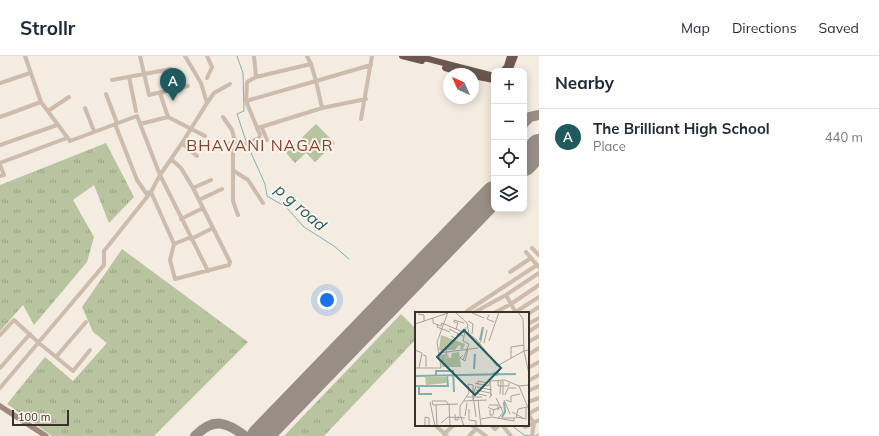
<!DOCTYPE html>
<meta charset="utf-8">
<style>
:root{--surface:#fff;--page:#f6f6f7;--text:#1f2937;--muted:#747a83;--line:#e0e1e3;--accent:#1f5a5e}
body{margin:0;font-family:Mulish,sans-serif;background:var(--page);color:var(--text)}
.controls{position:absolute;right:12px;top:12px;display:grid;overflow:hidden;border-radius:8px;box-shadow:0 2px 10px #0003}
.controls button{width:36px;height:36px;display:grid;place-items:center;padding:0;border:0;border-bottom:1px solid var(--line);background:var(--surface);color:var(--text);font:20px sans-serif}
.compass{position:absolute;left:443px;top:12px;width:36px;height:36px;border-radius:50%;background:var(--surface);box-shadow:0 2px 10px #0003;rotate:315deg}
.scale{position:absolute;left:12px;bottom:10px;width:57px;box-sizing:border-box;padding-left:4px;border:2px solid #3b302b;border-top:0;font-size:11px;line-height:14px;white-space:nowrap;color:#3b302b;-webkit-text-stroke:3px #fbf5ee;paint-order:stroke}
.you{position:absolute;left:327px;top:244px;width:14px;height:14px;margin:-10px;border:3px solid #fff;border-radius:50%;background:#1a73e8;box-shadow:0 0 0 6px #1a73e833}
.badge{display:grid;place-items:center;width:26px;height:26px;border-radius:50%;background:var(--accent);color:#fff;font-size:13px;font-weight:700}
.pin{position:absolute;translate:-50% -33px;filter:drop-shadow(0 1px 2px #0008)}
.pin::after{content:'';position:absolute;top:21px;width:14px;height:12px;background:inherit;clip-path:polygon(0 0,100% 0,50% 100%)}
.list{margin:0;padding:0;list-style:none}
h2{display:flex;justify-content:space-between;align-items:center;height:52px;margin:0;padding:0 16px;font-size:17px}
h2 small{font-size:13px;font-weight:400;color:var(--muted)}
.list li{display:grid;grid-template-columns:26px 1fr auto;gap:12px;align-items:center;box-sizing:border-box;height:56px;padding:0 16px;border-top:1px solid var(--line)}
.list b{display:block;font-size:15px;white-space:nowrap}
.list p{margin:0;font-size:13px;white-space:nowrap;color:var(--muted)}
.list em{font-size:13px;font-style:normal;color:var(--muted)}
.icon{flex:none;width:22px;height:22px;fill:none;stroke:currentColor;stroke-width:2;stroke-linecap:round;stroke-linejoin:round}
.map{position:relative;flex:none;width:539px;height:380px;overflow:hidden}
header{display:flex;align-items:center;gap:24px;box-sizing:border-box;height:56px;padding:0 20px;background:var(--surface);border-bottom:1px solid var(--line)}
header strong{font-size:19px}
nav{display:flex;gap:22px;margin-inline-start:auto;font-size:14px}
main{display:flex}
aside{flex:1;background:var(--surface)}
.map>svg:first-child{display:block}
.grass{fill:url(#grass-tufts)}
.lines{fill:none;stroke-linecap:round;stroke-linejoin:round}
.stream{stroke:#7fb0b2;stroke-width:1}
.taxiway{stroke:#988e86;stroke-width:10}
.runway{stroke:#988e86;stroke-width:26}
.minor{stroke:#cdbbac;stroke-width:4}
.secondary{stroke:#a18a7d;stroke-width:5.5}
.trunk{stroke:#6c584f;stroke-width:6}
.labels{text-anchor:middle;stroke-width:4;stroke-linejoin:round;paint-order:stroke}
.neighbourhood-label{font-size:16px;letter-spacing:1px;fill:#8c3b22;stroke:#fbf5ee}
.water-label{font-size:16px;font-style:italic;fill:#1f5a5e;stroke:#fbf5ee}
.inset-river{fill:none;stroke:#7fb0b2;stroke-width:2}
.inset-road{fill:none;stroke:#aaa098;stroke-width:1}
.view{fill:#1f5a5e;fill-opacity:0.15;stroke:#1f5a5e;stroke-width:2}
.inset-edge{fill:none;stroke:#3b302b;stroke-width:2}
</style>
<header>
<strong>Strollr</strong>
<nav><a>Map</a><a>Directions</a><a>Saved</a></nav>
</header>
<main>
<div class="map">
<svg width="539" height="380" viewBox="0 0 539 380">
<defs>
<pattern id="grass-tufts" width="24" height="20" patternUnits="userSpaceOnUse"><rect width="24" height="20" fill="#b8c4a0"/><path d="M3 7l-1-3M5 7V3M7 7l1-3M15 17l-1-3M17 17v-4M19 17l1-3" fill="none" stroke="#97a083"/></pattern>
</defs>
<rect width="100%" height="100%" fill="#f4ebe1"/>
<path class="grass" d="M316,68l19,19 -20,19 -9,-9 -11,10 -9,-10z
M106,87l28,54 -25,26 -15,-38 -21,15 21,37 -7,25 -53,63 -11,-20 -23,26v-146z
M122,193l126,93 -94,94h-102l-45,-32 38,-47 28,24 34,-38 -14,-11 -11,-25z
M401,258l15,15v10l-92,97h-40z"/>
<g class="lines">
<path class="stream" d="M237,0l6,17 1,38 -7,3 9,27
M247,88l18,40 2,12 19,11 18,20 30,19 15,13
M511,369l13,10 7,1
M535,380l4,-2"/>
<path class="taxiway" d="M524,67l6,-6 9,-2
M524,90v11
M524,109l15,-11
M195,380c19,-19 31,-14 50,0"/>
<path class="runway" d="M524,107l15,-16
M260,380l234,-242"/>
<path class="minor" d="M25,0l16,46 29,39 67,-25 23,59 48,96
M140,0l9,39 39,-9
M185,0l16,27 6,20
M207,0l5,11 -5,11
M129,21l7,34
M256,21l55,-13 -4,-8
M112,24l59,-11
M0,27l30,-10
M106,38l11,29
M246,45l70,-20 -5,-17
M85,52l9,23
M322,52l-6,-27 55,-16
M48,55l21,-14
M0,61l41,-15
M168,61l37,19
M223,61l9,13 3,11 7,4
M361,63l11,-63
M115,68l22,56 9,13 5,-1
M140,68l28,-7 -8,-24
M258,72l64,-20 44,-9
M262,72l5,12
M235,85l-9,4 2,5h5l26,-12 1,-3 -14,-34 1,-19 9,-5 -2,-21
M182,87l15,13
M0,89l57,-20
M233,94v51l5,14
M171,103l10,9 12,20 37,74 -1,3 -54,14 -5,-19 4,-16
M0,107l67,-25
M0,109l4,10 -4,1
M234,115l14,9 15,23
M193,132l18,-8
M151,136l23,52 17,-7
M199,144l23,-11
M181,163l22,-11
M191,183l22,-11
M532,192l7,7
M526,196l11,13
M510,216l21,-14
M506,239l10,18
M468,257l-1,-2 70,-46 2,2
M473,257l33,-18 33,-22
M494,257l17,-9 28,-19
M514,257l25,-16
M528,258l11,-7
M528,268l11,-6
M528,276l11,-7
M0,279l14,-15 25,23 34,28 17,-21
M528,286l11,-6
M528,299l11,-7
M56,301l30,-35
M0,312l30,-34
M528,312l11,-6
M528,325l11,-6
M0,332l104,-123v-14l47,-59 9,-17 22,-32 25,-40 7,-10 16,-9
M528,335l11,-5
M528,346l11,-4
M435,369l12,11
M471,369l15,11
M491,369l4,4 4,-4
M502,369l9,11
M523,369l2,2 14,-7
M444,378l10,-9
M469,380l7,-7
M532,380l2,-13 -6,-9 11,-6"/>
<path class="secondary" d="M0,350l46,30"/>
<path class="trunk" d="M402,0l20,5
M417,0l77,20
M445,12l21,6
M503,15l4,-5 3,-10
M509,15l6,-15
M473,20l21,4"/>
</g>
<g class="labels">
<g class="neighbourhood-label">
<text x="260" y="95">BHAVANI NAGAR</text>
</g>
<g class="water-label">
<text transform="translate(301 151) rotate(41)" y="6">p g road</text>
</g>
</g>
<g transform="translate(415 256)">
<rect width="114" height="114" fill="#f4ebe1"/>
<path d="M26,23l24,9 -2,5h-3l1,-3 -2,-1 -4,5h-16zM44,40l2,15h-19l-2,-12 6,-1v4h5l1,-5zM10,65h21l1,6 -21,2z" fill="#b8c4a0"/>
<path class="inset-river" d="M65,28l3,-13M59,57l1,-15M77,62l5,1 1,-3 -5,2M21,63v-4h17l1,21M0,64l101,-2M0,74h33l-1,-11M4,75v7h13M87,105l3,-5 -1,-10"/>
<path class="inset-road" d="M40,0l12,11 2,11 8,6 20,26 27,-15 5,23M55,0l14,6M103,0l5,7 1,32 4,-1M3,2l6,1v6M74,3l-2,4 7,3M18,6v5l8,3 1,-3 23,10M53,9l5,3 -1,10M0,12l33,-11M23,12l-1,3 13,5M34,17l14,7M41,17l2,-6 -4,-1v-2l10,3M36,24l5,3 2,-6M74,29l10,-29M69,31l3,-13M62,34l4,-5 2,-13M0,38l7,3 -3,15M24,41l39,-5M26,41v-3l5,-1 1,8h2M8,43l3,1v11M48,43l-3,3 5,3 3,-12M96,46v-11l13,-2M48,48l6,-16 -6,-3 3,-14M0,56h26l-4,-26 11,-30M83,69v5h11v-3M88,69v14M75,70l1,14M60,71l13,3 3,-5 14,-1 14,6M63,73v-4l9,2M114,73l-10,1 10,24M62,75l15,3M61,78l14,3 2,2 -3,3M60,81l12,3M85,82l1,-13M90,83l3,-7h8M52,85h15M81,86l7,14 -5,7M63,88l3,26M89,88l6,14M91,88l5,2v-6l9,-2M49,89l23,-1M15,90l5,24M34,92l1,22M21,93l1,21M34,93l-3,-4h-14l1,4 25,-1M74,93h9v5M73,95l5,3 9,-3M54,97v11l7,1v5M75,98v5h3l1,-5M97,100l11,6M40,102v6h3v-4M50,104l2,-13M61,105l-3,-22 3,-9M101,105l10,2v-12M86,106h14M101,106l2,-9 9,-2M66,107l11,-2 22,4v-3M26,111l7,-6 17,1M10,114v-9l4,1v8M49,114l-4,-11v-9l9,-13 -1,-9 5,1v15"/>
<path class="view" d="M49,18l37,38 -26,27 -38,-38z"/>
<rect width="114" height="114" class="inset-edge"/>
</g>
</svg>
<div class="controls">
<button>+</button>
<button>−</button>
<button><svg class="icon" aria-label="locate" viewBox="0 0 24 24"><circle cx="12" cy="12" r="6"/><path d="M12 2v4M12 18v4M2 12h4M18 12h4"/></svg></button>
<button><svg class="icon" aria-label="layers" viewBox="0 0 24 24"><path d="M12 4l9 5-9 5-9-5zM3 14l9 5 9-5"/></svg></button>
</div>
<svg class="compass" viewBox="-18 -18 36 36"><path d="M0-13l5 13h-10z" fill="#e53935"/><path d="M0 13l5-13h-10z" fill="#747a83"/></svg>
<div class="scale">100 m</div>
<div class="you"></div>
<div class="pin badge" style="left:173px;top:45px">A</div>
</div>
<aside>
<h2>Nearby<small></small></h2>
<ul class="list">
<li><span class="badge">A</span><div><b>The Brilliant High School</b><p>Place</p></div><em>440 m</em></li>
</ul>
</aside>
</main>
